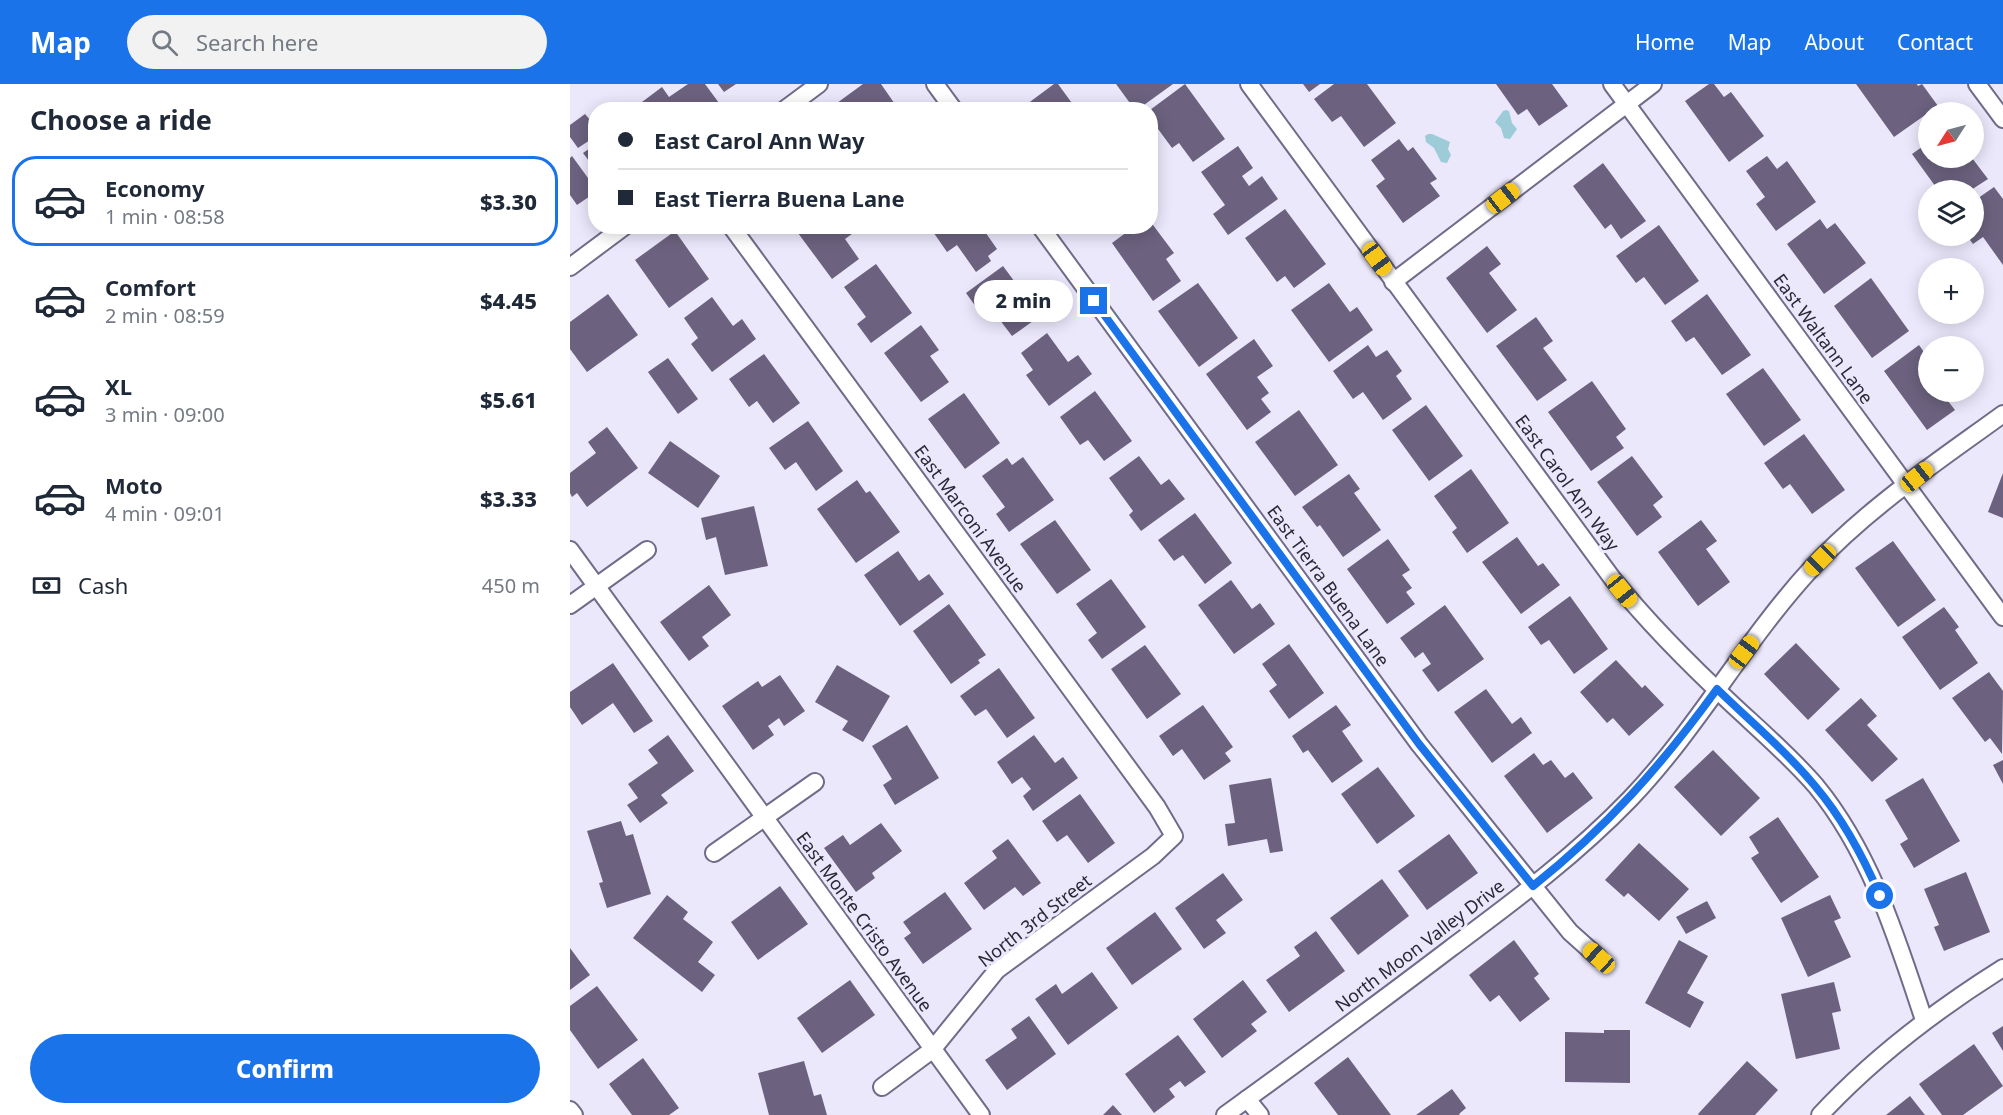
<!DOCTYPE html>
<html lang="en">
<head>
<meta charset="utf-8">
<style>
  :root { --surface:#fff; --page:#f2f2f3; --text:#1f2937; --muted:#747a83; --line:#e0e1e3; --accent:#1a73e8 }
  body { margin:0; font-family:"Noto Sans",sans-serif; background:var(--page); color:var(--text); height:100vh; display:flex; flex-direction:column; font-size:22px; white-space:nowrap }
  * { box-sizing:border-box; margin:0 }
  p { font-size:20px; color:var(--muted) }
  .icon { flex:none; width:33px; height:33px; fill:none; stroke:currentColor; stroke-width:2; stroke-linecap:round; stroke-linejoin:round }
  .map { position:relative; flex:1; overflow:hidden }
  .panel { display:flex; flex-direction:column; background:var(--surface); width:570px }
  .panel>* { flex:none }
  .top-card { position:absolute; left:18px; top:18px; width:570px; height:132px; border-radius:24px; box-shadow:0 3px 15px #0003; display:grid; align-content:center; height:132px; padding:0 30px; background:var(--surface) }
  .needle { width:39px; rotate:234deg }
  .controls { position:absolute; left:1348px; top:18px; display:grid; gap:12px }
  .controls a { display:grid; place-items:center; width:66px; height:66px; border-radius:50%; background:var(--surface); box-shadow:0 3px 15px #0003; font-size:30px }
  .end { position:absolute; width:27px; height:27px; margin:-14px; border:8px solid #1a73e8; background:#fff; box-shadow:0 0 0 3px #fff }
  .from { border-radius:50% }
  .bubble { position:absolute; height:42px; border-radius:21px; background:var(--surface); box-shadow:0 3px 15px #0003; font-size:20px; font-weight:800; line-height:42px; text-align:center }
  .car { position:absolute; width:18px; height:36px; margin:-18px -9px; border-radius:8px; box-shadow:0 0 4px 2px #0007; background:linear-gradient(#f5c518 24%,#345 0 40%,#f5c518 0 76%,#345 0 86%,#f5c518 0) }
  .top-card b { display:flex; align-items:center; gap:21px; height:57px; font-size:22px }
  .top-card b+b { border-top:2px solid var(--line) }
  .top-card i { width:15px; height:15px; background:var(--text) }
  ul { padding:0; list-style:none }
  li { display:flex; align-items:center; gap:18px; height:90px; margin:0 12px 9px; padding:0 18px; border:3px solid transparent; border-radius:24px }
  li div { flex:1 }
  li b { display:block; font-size:22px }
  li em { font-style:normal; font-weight:800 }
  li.on { border-color:var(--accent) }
  li>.icon { width:54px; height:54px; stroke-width:1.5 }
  h2 { padding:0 30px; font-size:27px; line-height:72px }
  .pay { display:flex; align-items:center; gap:15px; height:66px; padding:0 30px; font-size:22px }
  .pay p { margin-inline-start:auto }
  .button { display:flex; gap:12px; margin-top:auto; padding:12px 30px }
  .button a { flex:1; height:69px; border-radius:36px; background:var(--accent); color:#fff; font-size:24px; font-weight:800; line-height:69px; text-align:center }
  header { display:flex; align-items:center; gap:36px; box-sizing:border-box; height:84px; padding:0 30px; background:var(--accent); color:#fff }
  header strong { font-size:28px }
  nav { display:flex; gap:33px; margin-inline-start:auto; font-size:21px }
  .search { width:420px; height:54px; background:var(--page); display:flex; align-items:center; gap:15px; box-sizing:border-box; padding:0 21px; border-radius:33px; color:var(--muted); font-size:22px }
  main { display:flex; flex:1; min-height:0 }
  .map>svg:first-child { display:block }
  .water { fill:#9dccd8 }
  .building { fill:#6c627f }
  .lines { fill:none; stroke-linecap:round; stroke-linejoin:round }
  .street-casing { stroke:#716b89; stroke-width:20 }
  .street { stroke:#fff; stroke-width:16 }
  .route { stroke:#1a73e8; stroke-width:8 }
  .labels { text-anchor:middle; stroke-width:6; stroke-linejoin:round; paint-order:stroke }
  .street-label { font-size:18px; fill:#2b2835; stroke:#ebe8fc }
</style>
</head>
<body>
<header>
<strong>Map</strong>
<div class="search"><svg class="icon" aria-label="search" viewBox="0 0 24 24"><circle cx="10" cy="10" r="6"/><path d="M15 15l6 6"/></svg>Search here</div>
<nav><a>Home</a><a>Map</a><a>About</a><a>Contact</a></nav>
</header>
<main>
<section class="panel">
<h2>Choose a ride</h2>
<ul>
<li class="on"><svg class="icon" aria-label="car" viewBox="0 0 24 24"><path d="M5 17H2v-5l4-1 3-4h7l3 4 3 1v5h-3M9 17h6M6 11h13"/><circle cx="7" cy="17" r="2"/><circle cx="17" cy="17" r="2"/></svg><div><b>Economy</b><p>1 min · 08:58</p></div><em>$3.30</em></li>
<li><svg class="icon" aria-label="car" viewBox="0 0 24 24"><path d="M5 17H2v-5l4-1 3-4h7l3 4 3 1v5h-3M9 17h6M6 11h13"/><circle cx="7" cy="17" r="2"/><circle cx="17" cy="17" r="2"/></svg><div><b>Comfort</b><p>2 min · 08:59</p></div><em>$4.45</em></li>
<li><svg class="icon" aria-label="car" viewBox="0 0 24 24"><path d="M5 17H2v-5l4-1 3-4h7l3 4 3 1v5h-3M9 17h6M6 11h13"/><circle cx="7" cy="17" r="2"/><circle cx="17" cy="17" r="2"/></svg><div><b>XL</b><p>3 min · 09:00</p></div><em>$5.61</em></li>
<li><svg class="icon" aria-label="car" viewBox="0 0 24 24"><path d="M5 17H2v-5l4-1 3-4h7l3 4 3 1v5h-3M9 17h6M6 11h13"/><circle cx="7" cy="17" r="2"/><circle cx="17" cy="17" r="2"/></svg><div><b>Moto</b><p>4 min · 09:01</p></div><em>$3.33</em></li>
</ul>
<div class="pay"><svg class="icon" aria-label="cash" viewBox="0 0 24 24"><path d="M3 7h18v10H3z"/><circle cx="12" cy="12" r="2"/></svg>Cash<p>450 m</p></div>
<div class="button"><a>Confirm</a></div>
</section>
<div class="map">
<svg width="1433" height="1031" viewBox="0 0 1433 1031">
  <rect width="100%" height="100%" fill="#ebe8fc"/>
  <!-- water -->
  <g class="water">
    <path d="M936,26L939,27L942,39L947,45L940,55L934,54L931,44L925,38L933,27Z"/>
    <path d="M858,50H862L880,58L878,65L881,71L877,79L871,78L864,64L856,58L855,52Z"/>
  </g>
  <!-- building -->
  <g class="building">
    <path d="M118,0H135L149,19L140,26H78L72,18L92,3L99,13Z"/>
    <path d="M148,0H166L154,8Z"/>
    <path d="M293,0H311L329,26H272L267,19Z"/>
    <path d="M484,0H488L507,26H449Z"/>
    <path d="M546,0H603L567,26H565Z"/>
    <path d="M615,0L655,55L623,78L609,59L602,64L580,34V26Z"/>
    <path d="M733,0H750L739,8Z"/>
    <path d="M764,0H797L826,39L794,63L771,32L762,38L744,15Z"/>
    <path d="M926,0H982L998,22L969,42L957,25L948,31Z"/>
    <path d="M1139,0H1144L1154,13L1161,8L1194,52L1159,78L1115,17Z"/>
    <path d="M1286,0H1347L1348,2L1352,0L1368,22L1324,53Z"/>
    <path d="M15,30L26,43V52L8,64L0,53V41Z"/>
    <path d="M829,55L838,67L843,63L867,95L860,99L870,112L833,139L806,102L815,95L801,76Z"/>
    <path d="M1359,58V74H1402L1418,95L1401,106H1368L1342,70Z"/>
    <path d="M26,60V86L13,69Z"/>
    <path d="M668,62L683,84L672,92L679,102L692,92L708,115L658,151L643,130L655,121L631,88Z"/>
    <path d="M2,72L26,105V108L7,121L0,111V74Z"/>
    <path d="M1197,72L1207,85L1217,77L1246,118L1206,147L1186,120L1195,113L1176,87Z"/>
    <path d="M1033,79L1076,137L1051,155L1041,140L1035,145L1003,102Z"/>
    <path d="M1424,103L1433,115V181L1413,153L1403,160L1397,152H1404V117Z"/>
    <path d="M715,125L756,180L724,204L715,192L707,198L675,154Z"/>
    <path d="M1250,135L1257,145L1265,139L1296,179L1254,210L1217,160Z"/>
    <path d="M580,137L604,169L596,175L611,197L583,217L542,159L565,142H580Z"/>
    <path d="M1089,141L1129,197L1095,221L1074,193L1066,199L1046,172Z"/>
    <path d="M228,142H282L286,147L275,155L289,175L262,195L225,145Z"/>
    <path d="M359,142H411L427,165L418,172L421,177L406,188L387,161L377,168Z"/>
    <path d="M526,142H542L531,150Z"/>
    <path d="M105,147L139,195L99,224L65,176Z"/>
    <path d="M917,162L931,180L919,189L947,226L917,249L876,194Z"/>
    <path d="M306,180L342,229L301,259L287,240L296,233L274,203Z"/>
    <path d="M433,182L470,232L442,252L420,223L411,230L396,209Z"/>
    <path d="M1301,194L1339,247L1302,274L1264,222Z"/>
    <path d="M628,199L668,254L629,283L588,227Z"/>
    <path d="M759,199L780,228L787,223L803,246L759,278L721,226Z"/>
    <path d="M38,210L68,251L17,288L0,265V238Z"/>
    <path d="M1137,210L1181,271L1152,291L1124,253L1116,258L1101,237Z"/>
    <path d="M142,213L163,242L172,235L186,255L142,288L121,260L128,254L114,234Z"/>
    <path d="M966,233L983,257L973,264L997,296L967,317L926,262Z"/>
    <path d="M351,241L369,266L360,272L379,298L351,318L314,269Z"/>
    <path d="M477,249L498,278L508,271L522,290L479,322L456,291L463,286L451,269Z"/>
    <path d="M684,255L703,282L687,293L699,309L691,315L701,328L677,346L636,290Z"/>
    <path d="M798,261L806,273L817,266L832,287L826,292L842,315L813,336L793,308L783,315L763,287Z"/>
    <path d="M1349,261L1359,275V285L1356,287L1359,291V308H1371L1385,326L1357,346L1314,287Z"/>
    <path d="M194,270L230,319L203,339L187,317L179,323L159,295Z"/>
    <path d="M98,274L128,315L108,330L78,288Z"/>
    <path d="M1193,284L1231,336L1194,362L1156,310Z"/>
    <path d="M1022,297L1056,345L1046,353L1054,364L1021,387L978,328Z"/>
    <path d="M525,307L562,357L534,377L518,356L510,361L490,333Z"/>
    <path d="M394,309L430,359L395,385L358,335Z"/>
    <path d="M856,321L893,372L859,397L822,346Z"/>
    <path d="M729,326L768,381L725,412L685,358Z"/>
    <path d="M238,337L273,387L246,407L226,378L215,386L199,364Z"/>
    <path d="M37,343L68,384L17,423L7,409L2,413L0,409V389L26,369L18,358Z"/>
    <path d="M1234,350L1275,406L1242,430L1220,400L1213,405L1194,379Z"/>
    <path d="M100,357L150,392L128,424L78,389Z"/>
    <path d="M569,372L591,401L599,395L615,415L571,447L559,431L563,427L539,394Z"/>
    <path d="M1062,372L1093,413L1083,421L1092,433L1067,452L1027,398Z"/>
    <path d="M453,373L484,416L439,448L426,430L435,423L412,392L437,374L442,381Z"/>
    <path d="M901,385L939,439L897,469L882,448L887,444L864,412Z"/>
    <path d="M1433,389V434L1418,428Z"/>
    <path d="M779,390L790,405L784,409L811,446L773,473L750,441L747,443L732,423Z"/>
    <path d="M287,396L296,409L300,407L330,448L286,479L247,425Z"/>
    <path d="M184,422L198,482L155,491L146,453L136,456L131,434Z"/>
    <path d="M625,429L662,479L635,500L613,471L604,477L588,456Z"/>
    <path d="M485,436L521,486L487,510L450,460Z"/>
    <path d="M1131,436L1147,457L1136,465L1160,498L1128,522L1088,468Z"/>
    <path d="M947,453L968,482L973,479L990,501L951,530L912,478Z"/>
    <path d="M818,455L840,486L832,491L842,504L836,508L845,520L817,540L777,485Z"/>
    <path d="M1323,457L1366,516L1328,543L1285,484Z"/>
    <path d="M328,467L349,497L359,490L374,510L330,542L294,491Z"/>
    <path d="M541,495L576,543L532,575L518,556L527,549L506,520Z"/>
    <path d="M661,496L682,525L690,519L705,540L664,570L628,521Z"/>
    <path d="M139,501L161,531L132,553L139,562L119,577L90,538Z"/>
    <path d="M1000,512L1038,565L1004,590L979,556L971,561L958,543Z"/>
    <path d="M379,520L416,571L408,576L410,579L381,600L343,547Z"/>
    <path d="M875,521L914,575L868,608L852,586L861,580L853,568L845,574L830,554Z"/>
    <path d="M1374,523L1389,543L1385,546L1408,579L1370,606L1332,553Z"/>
    <path d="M1226,559L1270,605L1238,636L1194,590Z"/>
    <path d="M719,560L754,609L719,635L699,607L707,601L692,580Z"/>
    <path d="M575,561L611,610L577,635L541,585Z"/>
    <path d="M1046,576L1072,604L1075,601L1094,621L1059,652L1043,634L1037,639L1010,608Z"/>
    <path d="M43,579L83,637L64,649L43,619L12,641L0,623V608Z"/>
    <path d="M267,581L320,612L293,658L272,646L278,637L245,618Z"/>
    <path d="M429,584L465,634L437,654L416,625L405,632L390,612Z"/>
    <path d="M1419,588L1433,607L1432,670L1420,654L1415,658L1382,614Z"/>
    <path d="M210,591L235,627L214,642L209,634L198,642L204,651L183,666L152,622L188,597L192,603Z"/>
    <path d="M916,605L942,640L951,633L962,649L922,679L884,628Z"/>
    <path d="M1291,614L1307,632L1297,641L1328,675L1302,698L1255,646Z"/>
    <path d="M633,621L663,663L655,669L661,677L634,696L612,665L603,672L589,652Z"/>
    <path d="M766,621L781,641L772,647L793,677L762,699L738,666L733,669L722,652Z"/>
    <path d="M337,641L369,694L325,721L313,701L322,695L302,662Z"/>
    <path d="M98,651L124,687L91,711L98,719L70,739L57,721L68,714L58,700L88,679L78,666Z"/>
    <path d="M464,651L485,679L493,673L508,694L463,727L453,712L461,705L452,693L442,700L427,678Z"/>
    <path d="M1143,666L1190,714L1151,752L1104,703Z"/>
    <path d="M964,669L973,681L981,676L995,694L1003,688L1023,714L977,749L934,692Z"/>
    <path d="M1433,676V700L1423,681Z"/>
    <path d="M808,683L845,732L807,760L771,710Z"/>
    <path d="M701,694L713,767L700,769L697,755L658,762L655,740L665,739L659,701Z"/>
    <path d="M1353,694L1390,757L1344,784L1330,760L1338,755L1315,716Z"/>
    <path d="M510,710L545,759L518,779L497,751L487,758L472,737Z"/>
    <path d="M1208,733L1249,793L1211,819L1181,774L1189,769L1179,753Z"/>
    <path d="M51,737L56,752L63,750L81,810L37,824L29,799L33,798L17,747Z"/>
    <path d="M311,739L332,767L302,789L305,794L286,808L254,764L273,751L280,761Z"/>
    <path d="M879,750L908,789L857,826L828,787Z"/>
    <path d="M438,755L471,799L453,812L445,803L414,826L394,799L427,774L422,767Z"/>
    <path d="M1069,759L1119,805L1089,837L1058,809L1054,813L1035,796Z"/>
    <path d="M1396,788L1420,848L1374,867L1364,843L1369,841L1354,805Z"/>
    <path d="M653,789L673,816L646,836L656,849L634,865L605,824Z"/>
    <path d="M812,795L839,832L788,871L760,834Z"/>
    <path d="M210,802L238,840L188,876L161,838Z"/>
    <path d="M375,808L402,845L353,880L334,854L341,849L333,838Z"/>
    <path d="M97,811L118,828L113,835L143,858L128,878L145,891L132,908L63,854Z"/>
    <path d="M1260,811L1271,834L1264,837L1281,873L1238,893L1211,834Z"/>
    <path d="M1137,817L1146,834L1116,850L1106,833Z"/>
    <path d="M585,828L612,865L562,901L536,864Z"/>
    <path d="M746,847L775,887L719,928L696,896L730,872L724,863Z"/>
    <path d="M944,856L969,890L964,894L980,915L950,938L929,911L920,918L899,891Z"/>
    <path d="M1109,856L1138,872L1117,909L1134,918L1120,944L1075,919Z"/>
    <path d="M0,864L20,891L0,906Z"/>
    <path d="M522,888L548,924L498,961L465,915L486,900L492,910Z"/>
    <path d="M280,896L305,931L252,969L227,934Z"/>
    <path d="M673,896L697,928L681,940L687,947L652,974L623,935Z"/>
    <path d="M1264,898L1271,927L1262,929L1270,965L1226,975L1211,910Z"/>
    <path d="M27,902L68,956L28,985L0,946V922Z"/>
    <path d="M459,932L486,970L437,1006L415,976L447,954L441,945Z"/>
    <path d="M1433,942V967L1422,949Z"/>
    <path d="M1034,946H1060V999L995,998V948L1034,949Z"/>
    <path d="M608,951L636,988L615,1003L610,997L599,1005L605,1013L584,1029L555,990Z"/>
    <path d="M1404,960L1433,1002L1393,1031H1372L1349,1000Z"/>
    <path d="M778,973L821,1031H768L744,999Z"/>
    <path d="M73,974L109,1024L99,1031H62L39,1000Z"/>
    <path d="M234,977L244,1012L251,1010L257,1031H199L188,989Z"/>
    <path d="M1177,977L1208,1006L1185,1031H1129L1128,1030Z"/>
    <path d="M882,1005L896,1024L889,1030L890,1031H846Z"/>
    <path d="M1340,1012L1355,1031H1316Z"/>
    <path d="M543,1021L552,1031H533Z"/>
  </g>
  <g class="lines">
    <defs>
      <g id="street">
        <path d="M365,0L384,26"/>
        <path d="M679,0L1042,494C1079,540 1121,582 1164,622C1192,648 1221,673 1246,702C1301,769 1327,855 1354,936"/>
        <path d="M1042,0L1433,533"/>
        <path d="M1407,0L1433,35"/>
        <path d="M214,26L249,0"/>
        <path d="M161,142L587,723L604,752L583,772L427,886L362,966L312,1003"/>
        <path d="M470,142L849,660L1000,848L1029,874"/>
        <path d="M0,183L55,142"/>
        <path d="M823,198L1083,0"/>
        <path d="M0,466L411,1031"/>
        <path d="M0,521L77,466"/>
        <path d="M144,769L245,698"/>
        <path d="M677,1015L690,1031"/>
        <path d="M0,1026L4,1031"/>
        <path d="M655,1031C731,976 806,921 881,864C944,817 1005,772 1060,715C1127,645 1174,558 1240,486C1296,425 1367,378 1433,330"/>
        <path d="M1250,1031C1304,973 1366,926 1433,884"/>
      </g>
    </defs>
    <!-- street casing -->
    <use href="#street" class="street-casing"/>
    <!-- street -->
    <use href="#street" class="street"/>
  </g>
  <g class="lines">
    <!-- route -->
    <path class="route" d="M524,217L849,660L963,802C1036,744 1092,681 1147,605C1180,637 1216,667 1245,702C1273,735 1293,772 1310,812"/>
  </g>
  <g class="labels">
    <!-- street labels -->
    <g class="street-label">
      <text transform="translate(1253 255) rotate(54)" y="6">East Waltann Lane</text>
      <text transform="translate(997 399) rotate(54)" y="6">East Carol Ann Way</text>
      <text transform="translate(400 435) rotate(54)" y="6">East Marconi Avenue</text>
      <text transform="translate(758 502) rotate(54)" y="6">East Tierra Buena Lane</text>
      <text transform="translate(465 837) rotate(-38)" y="6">North 3rd Street</text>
      <text transform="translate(294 838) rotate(54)" y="6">East Monte Cristo Avenue</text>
      <text transform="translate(850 862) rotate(-37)" y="6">North Moon Valley Drive</text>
    </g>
  </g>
</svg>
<div class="controls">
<a><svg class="needle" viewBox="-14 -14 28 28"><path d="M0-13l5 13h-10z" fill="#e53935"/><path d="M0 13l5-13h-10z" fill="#747a83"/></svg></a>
<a><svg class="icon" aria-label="layers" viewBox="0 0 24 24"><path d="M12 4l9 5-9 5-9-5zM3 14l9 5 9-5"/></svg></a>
<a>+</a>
<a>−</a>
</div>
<i class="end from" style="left:1310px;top:812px"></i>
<i class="end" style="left:524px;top:217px"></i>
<div class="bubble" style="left:404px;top:196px;width:99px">2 min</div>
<i class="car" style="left:933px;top:114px;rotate:52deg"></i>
<i class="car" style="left:807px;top:175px;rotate:144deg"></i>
<i class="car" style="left:1347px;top:393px;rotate:51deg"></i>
<i class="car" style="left:1250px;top:476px;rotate:225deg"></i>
<i class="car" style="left:1052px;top:507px;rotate:141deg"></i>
<i class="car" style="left:1174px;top:568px;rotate:37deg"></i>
<i class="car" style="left:1029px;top:874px;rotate:312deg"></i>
<div class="top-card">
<b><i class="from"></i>East Carol Ann Way</b>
<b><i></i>East Tierra Buena Lane</b>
</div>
</div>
</main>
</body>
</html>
